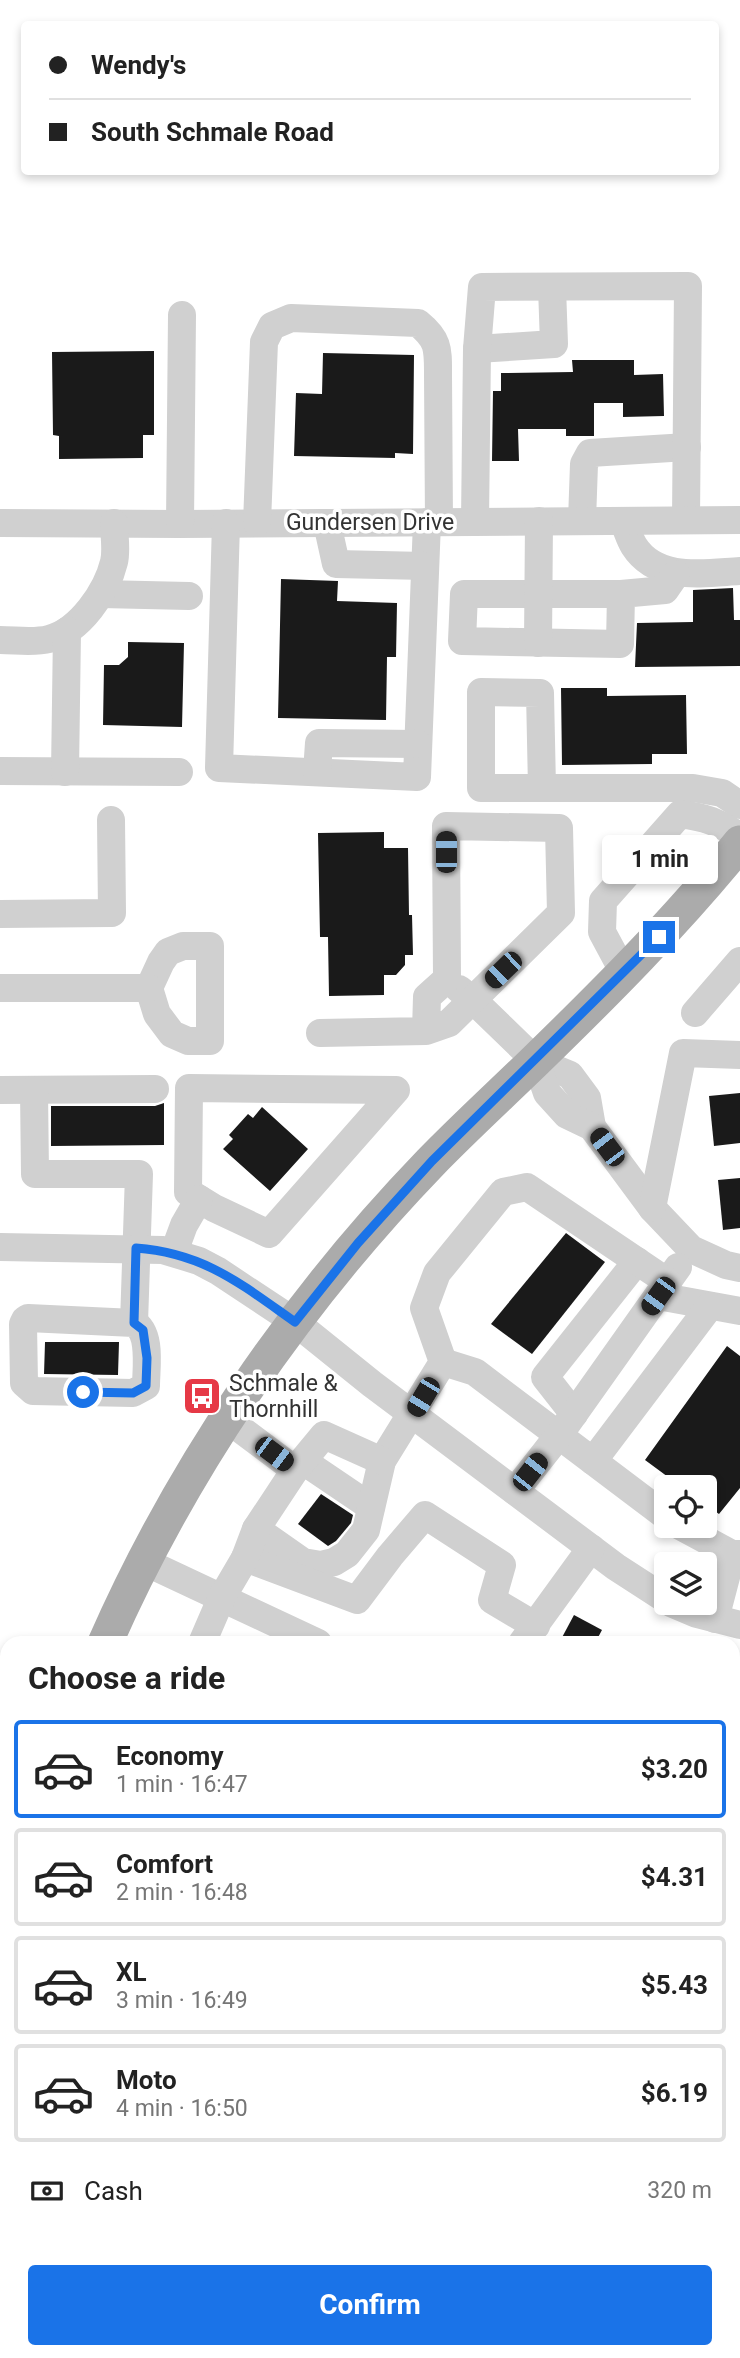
<!DOCTYPE html>
<html lang="en">
<head>
<meta charset="utf-8">
<style>
  :root { --surface:#fff; --page:#f2f2f2; --text:#222; --muted:#767676; --line:#e0e0e0; --accent:#1a73e8 }
  body { margin:0; font-family:Roboto,sans-serif; background:var(--page); color:var(--text); height:100vh; display:flex; flex-direction:column; font-size:26px; white-space:nowrap }
  * { box-sizing:border-box; margin:0 }
  p { font-size:23px; color:var(--muted) }
  .icon { flex:none; width:38px; height:38px; fill:none; stroke:currentColor; stroke-width:2; stroke-linecap:round; stroke-linejoin:round }
  .map { position:relative; flex:1; overflow:hidden }
  .panel { position:absolute; left:0px; top:1636px; width:740px; height:723px; display:flex; flex-direction:column; background:var(--surface); border-radius:21px 21px 0 0; box-shadow:0 4px 10px #0003 }
  .panel>* { flex:none }
  .hud { position:absolute; left:21px; top:21px; width:698px; height:154px; border-radius:7px; box-shadow:0 4px 10px #0003; display:grid; align-content:center; height:154px; padding:0 28px; background:var(--surface) }
  .buttons { position:absolute; left:654px; top:1475px; display:grid; gap:14px }
  .buttons a { display:grid; place-items:center; width:63px; height:63px; border-radius:7px; background:var(--surface); box-shadow:0 4px 10px #0003; font-size:35px }
  .end { position:absolute; width:32px; height:32px; margin:-16px; border:9px solid #1a73e8; background:#fff; box-shadow:0 0 0 4px #fff }
  .from { border-radius:50% }
  .bubble { position:absolute; height:49px; border-radius:7px; background:var(--surface); box-shadow:0 4px 10px #0003; font-size:23px; font-weight:700; line-height:49px; text-align:center }
  .car { position:absolute; width:21px; height:42px; margin:-21px -10px; border-radius:9px; box-shadow:0 0 5px 2px #0007; background:linear-gradient(#222 24%,#8ab4d8 0 40%,#222 0 76%,#8ab4d8 0 86%,#222 0) }
  .hud b { display:flex; align-items:center; gap:24px; height:66px; font-size:26px }
  .hud b+b { border-top:2px solid var(--line) }
  .hud i { width:18px; height:18px; background:var(--text) }
  ul { padding:0; list-style:none }
  li { display:flex; align-items:center; gap:21px; height:98px; margin:0 14px 10px; padding:0 14px; border:4px solid var(--line); border-radius:7px }
  li div { flex:1 }
  li b { display:block; font-size:26px }
  li em { font-style:normal; font-weight:700 }
  li.current { border-color:var(--accent) }
  li>.icon { width:63px; height:63px; stroke-width:1.5 }
  h2 { padding:0 28px; font-size:32px; line-height:84px }
  .pay { display:flex; align-items:center; gap:18px; height:77px; padding:0 28px; font-size:26px }
  .pay p { margin-inline-start:auto }
  .action { display:flex; gap:14px; margin-top:auto; padding:14px 28px }
  .action a { flex:1; height:80px; border-radius:7px; background:var(--accent); color:#fff; font-size:28px; font-weight:700; line-height:80px; text-align:center }
  .map>svg:first-child { display:block }
  .building { fill:#1a1a1a }
  .lines { fill:none; stroke-linecap:round; stroke-linejoin:round }
  .minor { stroke:#d0d0d0; stroke-width:28 }
  .major { stroke:#ababab; stroke-width:35 }
  .route { stroke:#1a73e8; stroke-width:9 }
  .labels { text-anchor:middle; stroke-width:7; stroke-linejoin:round; paint-order:stroke }
  .street-label { font-size:23px; fill:#333; stroke:#fff }
  .poi-label { font-size:23px; fill:#333; stroke:#fff; text-anchor:start }
</style>
</head>
<body>
<div class="map">
<svg width="740" height="2358" viewBox="0 0 740 2358">
  <rect width="100%" height="100%" fill="#fff"/>
  <!-- building -->
  <g class="building">
    <path d="M154,351V435H143V458L59,459V436L53,435L52,352Z"/>
    <path d="M323,353L414,355L413,454L395,453V458L294,456L296,393L322,394Z"/>
    <path d="M572,360H634V375L663,374L664,416L623,417V403H594V436H566V429H518L519,461H492L493,391H501V373L573,372Z"/>
    <path d="M281,579L338,581L337,601L397,603L396,657H387L386,720L278,718Z"/>
    <path d="M733,588L734,620H740V666L635,667L637,623L693,622V590Z"/>
    <path d="M128,642L184,643L182,727L103,725L104,665H119L128,657Z"/>
    <path d="M561,688H607V696L686,695L687,754H652V764L562,765Z"/>
    <path d="M384,832V848H408L409,915H412L413,955H405V965L396,975H384V995L329,996L328,937H320L318,833Z"/>
    <path d="M740,1093V1143L714,1146L709,1096Z"/>
    <path d="M164,1103V1145L51,1146V1106H155Z"/>
    <path d="M262,1107L308,1149L270,1191L223,1149L233,1139L229,1135L248,1114L253,1118Z"/>
    <path d="M740,1178V1228L723,1230L718,1180Z"/>
    <path d="M566,1233L605,1262L532,1354L491,1324Z"/>
    <path d="M45,1342H119L118,1375L44,1374Z"/>
    <path d="M727,1346L740,1356V1488L719,1514L705,1504V1488H683L645,1460Z"/>
    <path d="M321,1494L353,1515L351,1523L336,1541L328,1546L298,1524Z"/>
    <path d="M574,1615L602,1630L595,1643H559Z"/>
  </g>
  <g class="lines">
    <!-- minor -->
    <g class="minor">
      <path d="M477,349L554,344L552,287"/>
      <path d="M582,521L584,464L590,453L687,447"/>
      <path d="M623,521C627,529 629,538 634,546C657,582 704,573 740,571"/>
      <path d="M475,522L477,349L482,287L688,286L686,520"/>
      <path d="M0,523L180,524L740,520"/>
      <path d="M226,523L219,768L417,777L427,522"/>
      <path d="M257,523L264,342L272,326L291,318L418,323C439,340 438,349 438,375L439,522"/>
      <path d="M327,523L336,564L425,566"/>
      <path d="M180,524L182,315"/>
      <path d="M101,594L189,596"/>
      <path d="M621,594L620,644L462,641L464,594H621L665,590L676,574"/>
      <path d="M0,640C16,640 34,643 49,639C80,631 107,591 114,562C117,550 114,535 114,523"/>
      <path d="M538,643L539,521"/>
      <path d="M0,771L179,772"/>
      <path d="M65,772L67,631"/>
      <path d="M317,772L319,743L418,744"/>
      <path d="M542,788L540,693L481,692V788H693L722,793L740,805"/>
      <path d="M0,914L112,913L111,820"/>
      <path d="M183,946H210V1041H188L172,1034L157,1014L149,988L161,962L168,952Z"/>
      <path d="M624,973L602,932L603,901L680,814C704,817 720,822 740,837"/>
      <path d="M0,988H149"/>
      <path d="M459,989L473,1000L536,1061L570,1075L587,1098L592,1127"/>
      <path d="M695,1013L740,961"/>
      <path d="M320,1033L426,1031L449,1023L561,913L559,828L446,826L447,979L427,997L426,1031"/>
      <path d="M536,1061L547,1093L567,1115L592,1127L652,1208L691,1249L726,1265L740,1268"/>
      <path d="M189,1088L396,1090L269,1234L214,1208L188,1192Z"/>
      <path d="M0,1090L155,1089"/>
      <path d="M34,1090L35,1174H139L134,1323"/>
      <path d="M652,1208L683,1053L740,1055"/>
      <path d="M0,1247L163,1250L199,1261L218,1271L295,1322L372,1384L616,1567L667,1600"/>
      <path d="M174,1252L184,1225L199,1199"/>
      <path d="M658,1296L740,1311"/>
      <path d="M28,1318L134,1323C152,1333 146,1368 146,1386L133,1393L33,1391L24,1383L23,1324L25,1320Z"/>
      <path d="M443,1362L475,1372L667,1517"/>
      <path d="M574,1414L545,1377L637,1261"/>
      <path d="M227,1419L295,1470"/>
      <path d="M303,1461L371,1507"/>
      <path d="M593,1461L710,1306"/>
      <path d="M515,1491L559,1435L678,1267"/>
      <path d="M680,1526L732,1554H740"/>
      <path d="M256,1529L303,1562L321,1565L334,1562L347,1554L366,1530L382,1461L443,1362L424,1308L437,1273L503,1192L527,1187L668,1282"/>
      <path d="M245,1558L357,1600L390,1556L425,1515L502,1565L492,1600L536,1626"/>
      <path d="M143,1561L318,1643"/>
      <path d="M671,1603L697,1614L740,1625"/>
      <path d="M715,1619L732,1554"/>
      <path d="M202,1643L221,1599L245,1558L256,1529L295,1470L324,1435L382,1461"/>
      <path d="M522,1643L591,1548"/>
      <path d="M733,1807L740,1794"/>
      <path d="M0,1878H7"/>
      <path d="M733,1933L740,1931"/>
      <path d="M0,2160L7,2161"/>
      <path d="M0,2325H7"/>
      <path d="M235,2352V2358"/>
      <path d="M299,2352V2358"/>
      <path d="M27,2358V2352"/>
      <path d="M164,2358L165,2352"/>
      <path d="M188,2358V2352"/>
      <path d="M399,2358V2352"/>
      <path d="M598,2358V2352"/>
    </g>
    <!-- major -->
    <g class="major">
      <path d="M105,1643C183,1466 296,1302 430,1163C463,1129 499,1096 533,1063C605,993 676,922 740,843"/>
      <path d="M0,1939L7,1910"/>
    </g>
  </g>
  <g class="lines">
    <!-- route -->
    <path class="route" d="M83,1392L133,1393L146,1386L147,1358L143,1330L134,1323L136,1248C204,1253 241,1284 295,1322L358,1243L432,1161L659,937"/>
  </g>
  <!-- icons -->
  <defs>
    <symbol id="bus-square" viewBox="-11 -11 22 22"><rect x="-9" y="-9" width="18" height="18" rx="4" fill="#e63946" stroke="#fff"/><path d="M-5-6H5V4H4V6H2V4H-2V6H-4V4H-5ZM-3.5-4V0h7V-4ZM-3.5 1.2v1.5H-2V1.2ZM2 1.2v1.5H3.5V1.2Z" fill="#fff"/></symbol>
  </defs>
  <g fill-rule="evenodd">
    <use href="#bus-square" x="180" y="1374" width="44" height="44"/>
  </g>
  <g class="labels">
    <!-- street labels -->
    <g class="street-label">
      <text x="370" y="530">Gundersen Drive</text>
    </g>
    <!-- poi labels -->
    <g class="poi-label">
      <text x="229" y="1391">Schmale &amp;<tspan x="229" dy="26">Thornhill</tspan></text>
    </g>
  </g>
</svg>
<div class="buttons">
<a><svg class="icon" aria-label="locate" viewBox="0 0 24 24"><circle cx="12" cy="12" r="6"/><path d="M12 2v4M12 18v4M2 12h4M18 12h4"/></svg></a>
<a><svg class="icon" aria-label="layers" viewBox="0 0 24 24"><path d="M12 4l9 5-9 5-9-5zM3 14l9 5 9-5"/></svg></a>
</div>
<i class="end from" style="left:83px;top:1392px"></i>
<i class="end" style="left:659px;top:937px"></i>
<div class="bubble" style="left:602px;top:835px;width:116px">1 min</div>
<i class="car" style="left:446px;top:852px;rotate:0deg"></i>
<i class="car" style="left:503px;top:970px;rotate:226deg"></i>
<i class="car" style="left:607px;top:1147px;rotate:323deg"></i>
<i class="car" style="left:658px;top:1296px;rotate:216deg"></i>
<i class="car" style="left:423px;top:1397px;rotate:211deg"></i>
<i class="car" style="left:274px;top:1454px;rotate:127deg"></i>
<i class="car" style="left:530px;top:1472px;rotate:38deg"></i>
<div class="hud">
<b><i class="from"></i>Wendy's</b>
<b><i></i>South Schmale Road</b>
</div>
<section class="panel">
<h2>Choose a ride</h2>
<ul>
<li class="current"><svg class="icon" aria-label="car" viewBox="0 0 24 24"><path d="M5 17H2v-5l4-1 3-4h7l3 4 3 1v5h-3M9 17h6M6 11h13"/><circle cx="7" cy="17" r="2"/><circle cx="17" cy="17" r="2"/></svg><div><b>Economy</b><p>1 min · 16:47</p></div><em>$3.20</em></li>
<li><svg class="icon" aria-label="car" viewBox="0 0 24 24"><path d="M5 17H2v-5l4-1 3-4h7l3 4 3 1v5h-3M9 17h6M6 11h13"/><circle cx="7" cy="17" r="2"/><circle cx="17" cy="17" r="2"/></svg><div><b>Comfort</b><p>2 min · 16:48</p></div><em>$4.31</em></li>
<li><svg class="icon" aria-label="car" viewBox="0 0 24 24"><path d="M5 17H2v-5l4-1 3-4h7l3 4 3 1v5h-3M9 17h6M6 11h13"/><circle cx="7" cy="17" r="2"/><circle cx="17" cy="17" r="2"/></svg><div><b>XL</b><p>3 min · 16:49</p></div><em>$5.43</em></li>
<li><svg class="icon" aria-label="car" viewBox="0 0 24 24"><path d="M5 17H2v-5l4-1 3-4h7l3 4 3 1v5h-3M9 17h6M6 11h13"/><circle cx="7" cy="17" r="2"/><circle cx="17" cy="17" r="2"/></svg><div><b>Moto</b><p>4 min · 16:50</p></div><em>$6.19</em></li>
</ul>
<div class="pay"><svg class="icon" aria-label="cash" viewBox="0 0 24 24"><path d="M3 7h18v10H3z"/><circle cx="12" cy="12" r="2"/></svg>Cash<p>320 m</p></div>
<div class="action"><a>Confirm</a></div>
</section>
</div>
</body>
</html>
